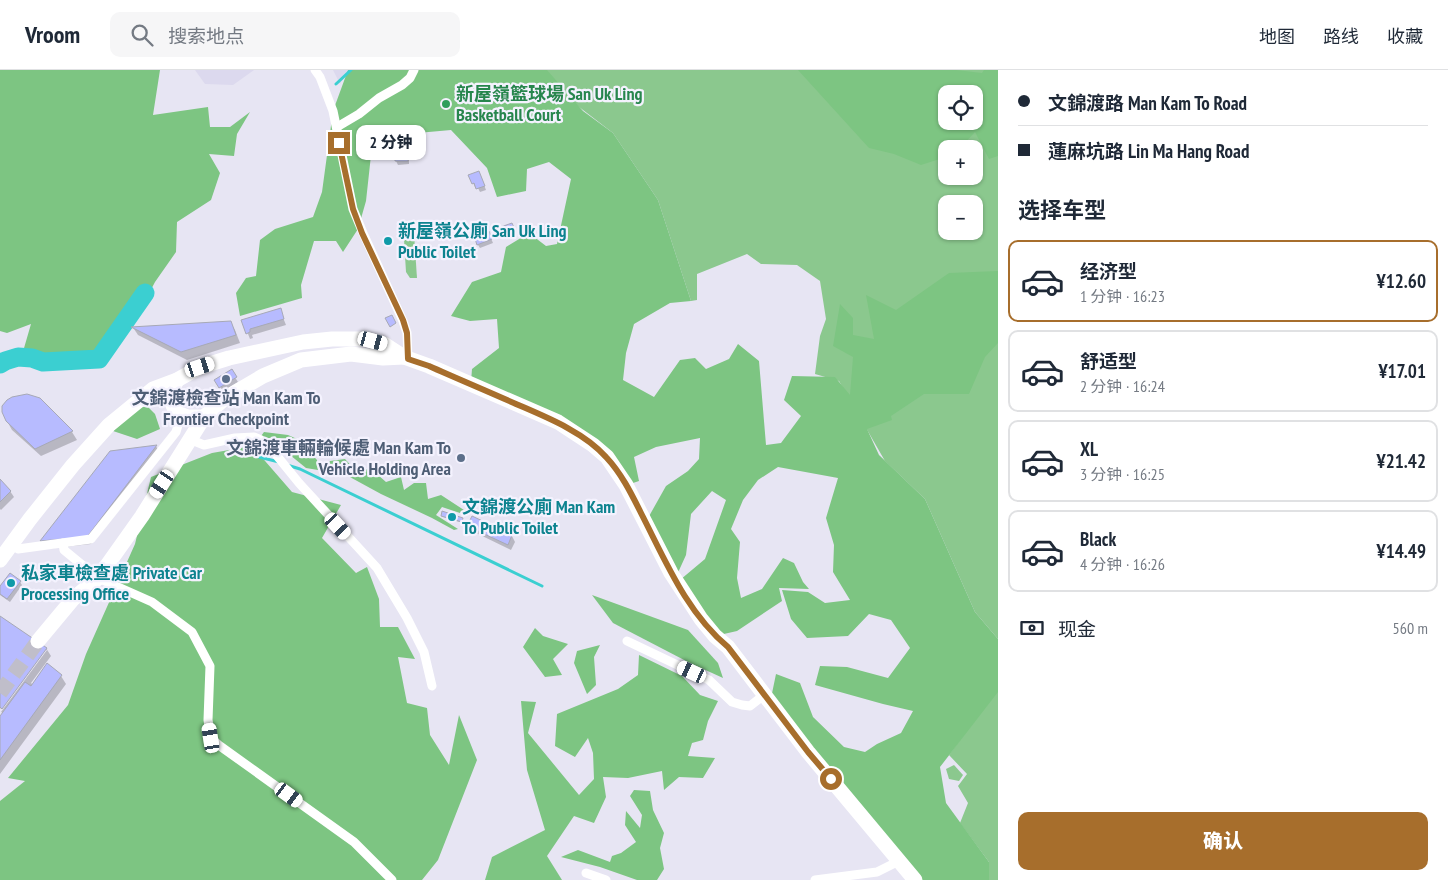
<!DOCTYPE html>
<html lang="zh">
<head>
<meta charset="utf-8">
<style>
  :root { --surface:#fff; --page:#f6f6f7; --text:#1f2937; --muted:#747a83; --line:#e0e1e3; --accent:#a76e2c }
  body { margin:0; font-family:"PT Sans Narrow","Noto Sans SC",sans-serif; background:var(--page); color:var(--text); height:100vh; display:flex; flex-direction:column; font-size:19px; white-space:nowrap }
  * { box-sizing:border-box; margin:0 }
  p { font-size:16px; color:var(--muted) }
  .icon { flex:none; width:28px; height:28px; fill:none; stroke:currentColor; stroke-width:2; stroke-linecap:round; stroke-linejoin:round }
  .map { position:relative; flex:1; overflow:hidden }
  .sheet { display:flex; flex-direction:column; background:var(--surface); width:450px }
  .sheet>* { flex:none }
  .guide { display:grid; align-content:center; height:110px; padding:0 20px; background:var(--surface) }
  .buttons { position:absolute; left:938px; top:15px; display:grid; gap:10px }
  .buttons a { display:grid; place-items:center; width:45px; height:45px; border-radius:10px; background:var(--surface); box-shadow:0 1px 4px #0004; font-size:25px }
  .end { position:absolute; width:22px; height:22px; margin:-11px; border:6px solid #a76e2c; background:#fff; box-shadow:0 0 0 2px #fff }
  .from { border-radius:50% }
  .bubble { position:absolute; height:35px; border-radius:10px; background:var(--surface); box-shadow:0 1px 4px #0004; font-size:16px; font-weight:800; line-height:35px; text-align:center }
  .car { position:absolute; width:15px; height:30px; margin:-15px -8px; border-radius:6px; box-shadow:0 0 4px 1px #0007; background:linear-gradient(#fff 24%,#345 0 40%,#fff 0 76%,#345 0 86%,#fff 0) }
  .guide b { display:flex; align-items:center; gap:18px; height:48px; font-size:19px }
  .guide b+b { border-top:1px solid var(--line) }
  .guide i { width:12px; height:12px; background:var(--text) }
  ul { padding:0; list-style:none }
  li { display:flex; align-items:center; gap:15px; height:82px; margin:0 10px 8px; padding:0 10px; border:2px solid var(--line); border-radius:10px }
  li div { flex:1 }
  li b { display:block; font-size:19px }
  li em { font-style:normal; font-weight:800 }
  li.active { border-color:var(--accent) }
  li>.icon { width:45px; height:45px; stroke-width:1.5 }
  h2 { padding:0 20px; font-size:22px; line-height:60px }
  .pay { display:flex; align-items:center; gap:12px; height:55px; padding:0 20px; font-size:19px }
  .pay p { margin-inline-start:auto }
  .primary-button { display:flex; gap:10px; margin-top:auto; padding:10px 20px }
  .primary-button a { flex:1; height:58px; border-radius:10px; background:var(--accent); color:#fff; font-size:20px; font-weight:800; line-height:58px; text-align:center }
  header { display:flex; align-items:center; gap:30px; box-sizing:border-box; height:70px; padding:0 25px; background:var(--surface); border-bottom:1px solid var(--line) }
  header strong { font-size:24px }
  nav { display:flex; gap:28px; margin-inline-start:auto; font-size:18px }
  .search { width:350px; height:45px; background:var(--page); display:flex; align-items:center; gap:12px; box-sizing:border-box; padding:0 18px; border-radius:10px; color:var(--muted); font-size:19px }
  main { display:flex; flex:1; min-height:0 }
  .map>svg:first-child { display:block }
  .built { fill:#dcd9ee }
  .green { fill:#8bc88e; fill-rule:evenodd }
  .forest { fill:#7dc582; fill-rule:evenodd }
  .shadow { fill:#0003 }
  .lines { fill:none; stroke-linecap:round; stroke-linejoin:round }
  .stream { stroke:#3bcfd1; stroke-width:3 }
  .river { stroke:#3bcfd1; stroke-width:19 }
  .building { fill:#b7bbff; stroke:#a7a9b6 }
  .primary-tunnel { stroke:#c0beca; stroke-width:15; stroke-dasharray:15 8; stroke-linecap:butt }
  .minor { stroke:#fff; stroke-width:9 }
  .primary { stroke:#fff; stroke-width:15 }
  .route { stroke:#a76e2c; stroke-width:6 }
  .leisure-dot { fill:#2e9e5b; stroke:#f4f2fe; stroke-width:2 }
  .culture-dot { fill:#0f9aa8; stroke:#f4f2fe; stroke-width:2 }
  .service-dot { fill:#5c6f8a; stroke:#f4f2fe; stroke-width:2 }
  .labels { text-anchor:middle; stroke-width:4.5; stroke-linejoin:round; paint-order:stroke }
  .leisure-label { font-size:18px; font-weight:bold; fill:#27864d; stroke:#f4f2fe; text-anchor:start }
  .culture-label { font-size:18px; font-weight:bold; fill:#0d838f; stroke:#f4f2fe; text-anchor:start }
  .service-label { font-size:18px; font-weight:bold; fill:#4e5e75; stroke:#f4f2fe }
</style>
</head>
<body>
<header>
<strong>Vroom</strong>
<div class="search"><svg class="icon" aria-label="search" viewBox="0 0 24 24"><circle cx="10" cy="10" r="6"/><path d="M15 15l6 6"/></svg>搜索地点</div>
<nav><a>地图</a><a>路线</a><a>收藏</a></nav>
</header>
<main>
<div class="map">
<svg width="998" height="810" viewBox="0 0 998 810">
  <rect width="100%" height="100%" fill="#e7e5f3"/>
  <!-- built -->
  <g class="built">
    <path d="M195,0H254L233,15L205,14Z"/>
    <path d="M333,0H348L340,14Z"/>
  </g>
  <!-- green -->
  <g class="green">
    <path d="M546,0H998V569L975,542L925,429L885,391L839,311L815,304L820,266L826,249L820,211L797,195L761,194L747,184L697,204V230L691,231L658,130L613,63L570,30ZM946,24H974V51H946ZM946,79H974V106H946ZM946,134H974V161H946Z"/>
    <path d="M406,163L414,164L417,208H410L406,202L404,169Z"/>
    <path d="M998,618V810H989V792L960,753L968,733L958,716L967,704L949,685Z"/>
    <path d="M954,695L963,705L959,711L949,709L946,699Z"/>
  </g>
  <!-- forest -->
  <g class="forest">
    <path d="M0,0H160L153,45L208,37L210,57H230L250,42L237,64L234,86L209,84L220,103L211,130L177,152L176,182L155,212L133,254L117,267L113,282L104,292L49,294L22,285L31,254L7,263L0,261Z"/>
    <path d="M348,0H547L583,41L613,63L658,130L691,231L670,233L634,254L626,283L623,310L654,327L680,290L695,288L706,299L729,289L738,274L759,291L766,375L781,373L801,346L784,330L792,306L835,307L850,325L853,287L833,276L840,234L853,248V265L874,269L866,225L896,240L949,203L998,201V273L985,287L969,324H924L891,346L892,350L867,359L879,385L925,429L975,542L998,569V622L940,697L946,733L989,792V810H918L770,633L776,604L800,613L813,647L844,677L865,682L877,674L901,663L913,641L883,634L815,615L820,596L847,597L888,608L910,578L891,550L869,544L848,566L807,568L791,549L782,520L808,522L825,533L850,530L833,502L834,475L826,448L838,408L778,397L758,410L743,430L731,459L740,472L737,508L741,528L762,519L783,488L794,493L803,512L809,519L779,518L782,531L737,561L715,566L674,515L705,489L726,430L712,421L691,444L686,485L676,507L648,448L666,416L688,401L699,389L700,368L656,377L634,387L639,411L630,414L596,371L471,312L472,299L499,278L497,249L470,251L451,246L472,212L501,202L506,177L529,163L546,176L557,174L571,109L549,92L527,99L526,121L497,127L487,98L451,60L373,67L366,131L358,159L343,182L336,171H314L301,215L302,228L240,246L236,223L246,208L256,206L260,170L275,159L313,147L322,122L333,41Z"/>
    <path d="M798,0H956L982,3L984,0H998V86L989,89L975,62L959,79H946V87L921,95L894,84L869,78ZM946,24H974V51H946Z"/>
    <path d="M147,336L155,344L160,359L137,369L113,361L139,338Z"/>
    <path d="M264,362L288,365L297,369L317,390L318,400L306,398L290,385L256,373Z"/>
    <path d="M252,376L292,422L341,435L322,468L356,503L367,497L379,529L380,557H398L415,589L398,587L407,633L427,638L430,665L449,695L459,645L477,690L438,790L422,810H0V731L25,711L8,708L68,635L86,584L135,474L151,407L212,383Z"/>
    <path d="M345,389L358,403L370,398L386,412L401,407L404,420L414,413H426L428,429L441,425L467,442L460,443L442,437L436,445L458,459L454,460L432,448L381,424L326,394L330,391Z"/>
    <path d="M592,525L688,560L718,593L723,608L688,592L613,553Z"/>
    <path d="M535,558L543,566L568,574L553,589L562,605L545,607L523,577Z"/>
    <path d="M600,575L594,587L596,615L587,624L574,593L577,581Z"/>
    <path d="M639,585L682,606L700,625L718,631L708,651L703,670L692,673L688,686L715,688L703,708L679,707L664,720L662,701L628,708L603,707L606,727L594,753L574,746L547,786L562,810H485L492,787L545,760L527,700L521,631L536,632L528,663L579,725L594,709L593,683L588,668L575,687L555,676L557,644L618,619L638,605Z"/>
    <path d="M634,720L650,721L653,740L664,763L660,778L664,799L657,810H637L600,797L561,787L578,780L610,792L612,786L621,783L636,772L625,755L626,741L640,758L642,745L630,726Z"/>
  </g>
  <!-- shadow -->
  <g class="shadow">
    <path d="M407,80L409,84V94L398,95L396,91V81Z"/>
    <path d="M479,102L486,120L480,122L477,116L475,117L473,113Z"/>
    <path d="M514,158L516,164L503,169L501,165Z"/>
    <path d="M490,166L493,173L480,178L478,175Z"/>
    <path d="M280,240L286,255L252,265L253,268L250,269L243,251Z"/>
    <path d="M230,252L235,260L240,273L187,290L138,265L134,259Z"/>
    <path d="M231,301L238,312L223,321L216,310Z"/>
    <path d="M39,330L72,362L77,370L41,386L12,360L7,351Z"/>
    <path d="M156,376L160,384L91,474L46,479L41,472L110,383Z"/>
    <path d="M0,411L10,421L14,427L1,440L0,439Z"/>
    <path d="M442,446L463,449V453L443,447Z"/>
    <path d="M468,456L512,466L515,472L511,480L472,461Z"/>
    <path d="M20,512L22,515L10,532L0,525V518Z"/>
    <path d="M0,547L46,578L51,586L31,613L33,615L61,606L66,614L0,704V648L3,643L1,642L47,580H44L0,639Z"/>
  </g>
  <g class="lines">
    <!-- stream -->
    <g class="stream">
      <path d="M336,14L351,0"/>
      <path d="M259,387L279,392"/>
      <path d="M287,395L300,399L542,516"/>
    </g>
    <!-- river -->
    <path class="river" d="M0,294L5,291L18,287L32,288L43,292L99,289L145,223"/>
  </g>
  <!-- building -->
  <g class="building">
    <path d="M408,79V91H395V80Z"/>
    <path d="M479,101L485,116L476,119L474,113L472,114L468,105Z"/>
    <path d="M512,153L515,160L500,166L498,158Z"/>
    <path d="M489,161L492,169L477,175L474,166Z"/>
    <path d="M388,167L391,174L387,175L384,169Z"/>
    <path d="M281,238L284,249L250,259V262L246,264L241,250Z"/>
    <path d="M392,245L396,253L390,257L385,248Z"/>
    <path d="M231,251L236,265L181,282L131,257Z"/>
    <path d="M232,299L237,307L219,318L214,310Z"/>
    <path d="M27,324L40,328L73,361L35,379L6,351L2,342V336L7,330L12,327Z"/>
    <path d="M157,375L87,467L40,471L110,381Z"/>
    <path d="M0,409L11,421L0,432Z"/>
    <path d="M442,441L463,448L462,452L441,446Z"/>
    <path d="M472,446L512,465L508,475L467,456Z"/>
    <path d="M10,503L21,511L7,529L0,524V516Z"/>
    <path d="M0,546L47,578L2,639L0,637Z"/>
    <path d="M47,593L62,605L0,690V646L25,612L31,616Z"/>
  </g>
  <g class="lines">
    <!-- primary-tunnel -->
    <path class="primary-tunnel" d="M0,623L38,571"/>
    <!-- minor -->
    <g class="minor">
      <path d="M315,0L320,7L333,41L353,139L363,163L403,251L407,263L408,289"/>
      <path d="M337,57L359,44L379,28L402,15L410,8L414,0"/>
      <path d="M193,365L194,371L204,375L235,368L254,367L261,370L269,376L299,413L377,498L407,548L424,582L432,616"/>
      <path d="M63,473L64,480L98,508L152,532L192,562L210,596L208,650L211,668L220,676L354,772L392,810"/>
      <path d="M18,479L91,469L176,362L181,345"/>
      <path d="M627,571L709,610L732,632L742,635L750,636L764,625"/>
      <path d="M586,803L606,810"/>
      <path d="M815,810L877,802L899,791"/>
    </g>
    <!-- primary -->
    <g class="primary">
      <path d="M177,310C170,324 168,329 177,343L188,347H204"/>
      <path d="M0,490L30,449L73,395L109,355L153,319L177,310L200,297L229,288L303,272L332,269H366L384,274L404,287L429,296L558,352L593,375L607,387L626,415L671,503L701,549L715,566L728,577L808,682L915,810"/>
      <path d="M38,571L73,529L98,508L142,446L204,347L224,329L263,306L301,290L351,284L383,288L404,287"/>
    </g>
  </g>
  <g class="lines">
    <!-- route -->
    <path class="route" d="M339,73L353,139L362,163L403,250L407,263L408,289L429,296C458,309 487,321 516,334C546,347 584,362 606,387C622,404 632,425 642,445C666,492 687,543 728,577L808,682L831,709"/>
  </g>
  <!-- markers -->
  <circle class="leisure-dot" cx="446" cy="34" r="5"/>
  <g class="culture-dot">
    <circle cx="388" cy="171" r="5"/>
    <circle cx="452" cy="447" r="5"/>
    <circle cx="11" cy="513" r="5"/>
  </g>
  <g class="service-dot">
    <circle cx="226" cy="309" r="5"/>
    <circle cx="461" cy="388" r="5"/>
  </g>
  <g class="labels">
    <!-- leisure labels -->
    <g class="leisure-label">
      <text x="456" y="30">新屋嶺籃球場 San Uk Ling<tspan x="456" dy="21">Basketball Court</tspan></text>
    </g>
    <!-- culture labels -->
    <g class="culture-label">
      <text x="398" y="167">新屋嶺公廁 San Uk Ling<tspan x="398" dy="21">Public Toilet</tspan></text>
      <text x="462" y="443">文錦渡公廁 Man Kam<tspan x="462" dy="21">To Public Toilet</tspan></text>
      <text x="21" y="509">私家車檢查處 Private Car<tspan x="21" dy="21">Processing Office</tspan></text>
    </g>
    <!-- service labels -->
    <g class="service-label">
      <text x="226" y="334">文錦渡檢查站 Man Kam To<tspan x="226" dy="21">Frontier Checkpoint</tspan></text>
      <text x="451" y="384" text-anchor="end">文錦渡車輛輪候處 Man Kam To<tspan x="451" dy="21">Vehicle Holding Area</tspan></text>
    </g>
  </g>
</svg>
<div class="buttons">
<a><svg class="icon" aria-label="locate" viewBox="0 0 24 24"><circle cx="12" cy="12" r="6"/><path d="M12 2v4M12 18v4M2 12h4M18 12h4"/></svg></a>
<a>+</a>
<a>−</a>
</div>
<i class="end from" style="left:831px;top:709px"></i>
<i class="end" style="left:339px;top:73px"></i>
<div class="bubble" style="left:356px;top:55px;width:70px">2 分钟</div>
<i class="car" style="left:373px;top:271px;rotate:105deg"></i>
<i class="car" style="left:200px;top:297px;rotate:72deg"></i>
<i class="car" style="left:162px;top:414px;rotate:213deg"></i>
<i class="car" style="left:338px;top:456px;rotate:137deg"></i>
<i class="car" style="left:692px;top:602px;rotate:295deg"></i>
<i class="car" style="left:211px;top:668px;rotate:351deg"></i>
<i class="car" style="left:289px;top:725px;rotate:126deg"></i>
</div>
<section class="sheet">
<div class="guide">
<b><i class="from"></i>文錦渡路 Man Kam To Road</b>
<b><i></i>蓮麻坑路 Lin Ma Hang Road</b>
</div>
<h2>选择车型</h2>
<ul>
<li class="active"><svg class="icon" aria-label="car" viewBox="0 0 24 24"><path d="M5 17H2v-5l4-1 3-4h7l3 4 3 1v5h-3M9 17h6M6 11h13"/><circle cx="7" cy="17" r="2"/><circle cx="17" cy="17" r="2"/></svg><div><b>经济型</b><p>1 分钟 · 16:23</p></div><em>¥12.60</em></li>
<li><svg class="icon" aria-label="car" viewBox="0 0 24 24"><path d="M5 17H2v-5l4-1 3-4h7l3 4 3 1v5h-3M9 17h6M6 11h13"/><circle cx="7" cy="17" r="2"/><circle cx="17" cy="17" r="2"/></svg><div><b>舒适型</b><p>2 分钟 · 16:24</p></div><em>¥17.01</em></li>
<li><svg class="icon" aria-label="car" viewBox="0 0 24 24"><path d="M5 17H2v-5l4-1 3-4h7l3 4 3 1v5h-3M9 17h6M6 11h13"/><circle cx="7" cy="17" r="2"/><circle cx="17" cy="17" r="2"/></svg><div><b>XL</b><p>3 分钟 · 16:25</p></div><em>¥21.42</em></li>
<li><svg class="icon" aria-label="car" viewBox="0 0 24 24"><path d="M5 17H2v-5l4-1 3-4h7l3 4 3 1v5h-3M9 17h6M6 11h13"/><circle cx="7" cy="17" r="2"/><circle cx="17" cy="17" r="2"/></svg><div><b>Black</b><p>4 分钟 · 16:26</p></div><em>¥14.49</em></li>
</ul>
<div class="pay"><svg class="icon" aria-label="cash" viewBox="0 0 24 24"><path d="M3 7h18v10H3z"/><circle cx="12" cy="12" r="2"/></svg>现金<p>560 m</p></div>
<div class="primary-button"><a>确认</a></div>
</section>
</main>
</body>
</html>
